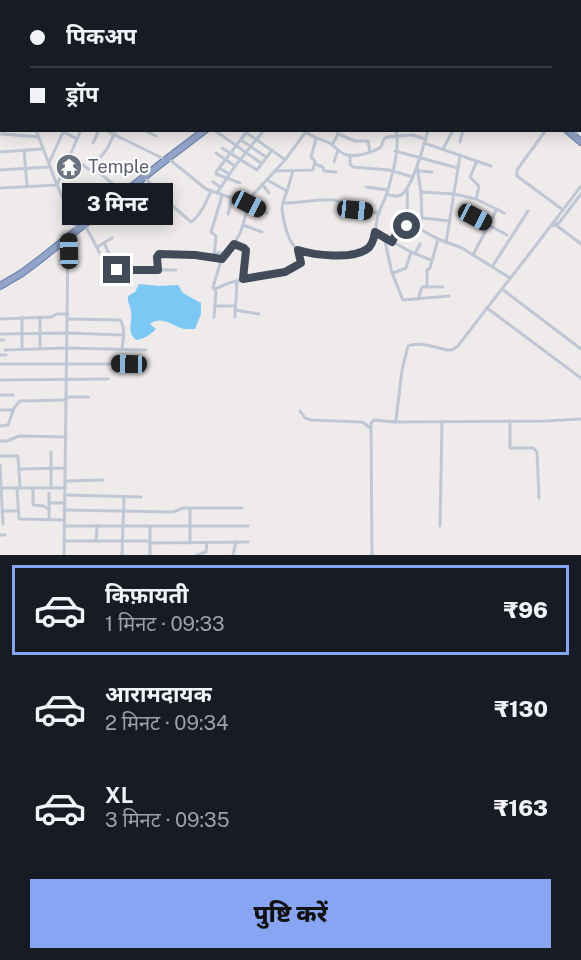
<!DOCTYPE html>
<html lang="hi">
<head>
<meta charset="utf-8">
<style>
  :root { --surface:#171b24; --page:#20242c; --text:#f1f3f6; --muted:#9ea1a6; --line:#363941; --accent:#87a5f2 }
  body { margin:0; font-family:"Public Sans","Noto Sans Devanagari",sans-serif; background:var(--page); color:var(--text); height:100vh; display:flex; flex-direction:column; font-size:22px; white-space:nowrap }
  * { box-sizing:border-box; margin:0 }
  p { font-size:20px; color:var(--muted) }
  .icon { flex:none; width:33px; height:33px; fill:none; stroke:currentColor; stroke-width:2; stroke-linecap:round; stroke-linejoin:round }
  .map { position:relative; height:555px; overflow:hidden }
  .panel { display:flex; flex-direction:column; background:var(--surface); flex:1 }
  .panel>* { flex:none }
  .hud { position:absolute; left:0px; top:0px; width:582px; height:132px; box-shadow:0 3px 15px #0003; display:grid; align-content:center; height:132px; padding:0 30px; background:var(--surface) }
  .end { position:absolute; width:27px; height:27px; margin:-14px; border:8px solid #424b5a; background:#fff; box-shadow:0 0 0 3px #fff }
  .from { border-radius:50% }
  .bubble { position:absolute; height:42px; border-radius:0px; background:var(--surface); box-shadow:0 3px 15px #0003; font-size:20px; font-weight:800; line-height:42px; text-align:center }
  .car { position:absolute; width:18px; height:36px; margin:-18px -9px; border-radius:8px; box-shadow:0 0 4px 2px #0007; background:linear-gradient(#222 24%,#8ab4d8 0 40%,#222 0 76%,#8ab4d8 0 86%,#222 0) }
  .hud b { display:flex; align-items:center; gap:21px; height:57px; font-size:22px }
  .hud b+b { border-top:2px solid var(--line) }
  .hud i { width:15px; height:15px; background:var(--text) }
  ul { padding:10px 0 0; list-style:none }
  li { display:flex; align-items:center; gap:18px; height:90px; margin:0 12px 9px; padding:0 18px; border:3px solid transparent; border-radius:0px }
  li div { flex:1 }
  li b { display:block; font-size:22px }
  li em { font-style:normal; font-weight:800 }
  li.current { border-color:var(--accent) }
  li>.icon { width:54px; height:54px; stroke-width:1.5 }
  .button { display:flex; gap:12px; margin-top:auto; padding:12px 30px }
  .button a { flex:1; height:69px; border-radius:0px; background:var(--accent); color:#111; font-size:24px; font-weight:800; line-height:69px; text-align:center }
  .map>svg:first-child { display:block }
  .water { fill:#7bc8f5 }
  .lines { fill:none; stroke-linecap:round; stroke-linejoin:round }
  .trunk-casing { stroke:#687eac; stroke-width:8 }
  .minor { stroke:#bfc7d5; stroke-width:3 }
  .tertiary { stroke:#bfc7d5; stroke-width:4 }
  .secondary { stroke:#bbc4d7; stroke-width:4.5 }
  .primary { stroke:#a7b5ce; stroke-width:5 }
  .trunk { stroke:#92a4c8; stroke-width:6 }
  .route { stroke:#424b5a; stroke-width:8 }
  .labels { text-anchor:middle; stroke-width:4.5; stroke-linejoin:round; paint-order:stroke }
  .worship-label { font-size:18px; fill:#5b616d; stroke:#fff; text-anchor:start }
</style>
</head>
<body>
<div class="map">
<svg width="581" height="555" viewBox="0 0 581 555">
  <rect width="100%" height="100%" fill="#efebeb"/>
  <!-- water -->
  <path class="water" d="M139,284L159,286L178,285L183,293L201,303V314L195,329C193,329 186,329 184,329C172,326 162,315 150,324L156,329C150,335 144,339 136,340C126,331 133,322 131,311C130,304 127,302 128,296L135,292Z"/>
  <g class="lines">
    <defs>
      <g id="trunk">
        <path d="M567,130L581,142"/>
        <path d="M0,286L22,273L38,261L163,162L205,130"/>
      </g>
    </defs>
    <!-- trunk casing -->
    <use href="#trunk" class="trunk-casing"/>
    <!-- minor -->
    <g class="minor">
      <path d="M29,0L32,2"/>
      <path d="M19,2L20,0"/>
      <path d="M36,2V0"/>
      <path d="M54,2L55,0"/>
      <path d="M93,2L94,0"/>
      <path d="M112,2L113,0"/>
      <path d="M217,2L218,0"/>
      <path d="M282,2L283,0"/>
      <path d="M302,2L303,0"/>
      <path d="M333,2V0"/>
      <path d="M433,2L436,0"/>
      <path d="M453,2V0"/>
      <path d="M469,2V0"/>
      <path d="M499,2V0"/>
      <path d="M518,2V0"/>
      <path d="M536,2V0"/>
      <path d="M554,2V0"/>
      <path d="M571,2V0"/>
      <path d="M0,4H2"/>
      <path d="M0,28L2,29"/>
      <path d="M0,40H2"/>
      <path d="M580,42L581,39"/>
      <path d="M0,50L2,46"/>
      <path d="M580,69H581"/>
      <path d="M0,78H2"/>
      <path d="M0,91H2"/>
      <path d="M580,94L581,93"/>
      <path d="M580,100L581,101"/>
      <path d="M0,106H2"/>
      <path d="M580,126L581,125"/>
      <path d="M36,130L57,185L75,227"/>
      <path d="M60,130L77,139"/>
      <path d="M105,130L162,158"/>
      <path d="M144,130L156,136"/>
      <path d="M214,130L261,163"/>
      <path d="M546,130L517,170V176L563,210"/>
      <path d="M305,132C313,137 320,139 328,142C334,145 338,151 344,154C354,158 372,153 381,147L384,139L387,137L412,135L426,139"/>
      <path d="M247,133L284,159"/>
      <path d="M576,133L578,130"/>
      <path d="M0,134H3L4,130"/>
      <path d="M3,134L38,137"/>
      <path d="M338,134L355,141H368L370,152"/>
      <path d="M241,140L266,157"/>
      <path d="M460,142L463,130"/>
      <path d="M93,143L99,130"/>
      <path d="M424,143L491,166"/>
      <path d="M332,145L338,134L336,130"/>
      <path d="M222,148L257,170L272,150"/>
      <path d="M443,149L453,130"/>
      <path d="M24,150L27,186"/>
      <path d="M395,151L458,168L446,243"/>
      <path d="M0,152L43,149"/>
      <path d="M216,153L235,166"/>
      <path d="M70,154L88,169H91L107,149L116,130"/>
      <path d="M350,155V164L353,167L389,170L413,177"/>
      <path d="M169,159L206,189L249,204L267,213"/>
      <path d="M334,162L338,150"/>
      <path d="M49,163L64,130"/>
      <path d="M315,164L323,167L324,171L336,172"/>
      <path d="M417,166L421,192L422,218L418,228L438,239L462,248L510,278"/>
      <path d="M93,167L121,191"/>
      <path d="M219,168L229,174"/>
      <path d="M458,168L460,155"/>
      <path d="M0,170L49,167"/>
      <path d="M275,171L313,170L315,161L311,157L316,139"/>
      <path d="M419,171L432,172"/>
      <path d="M144,177L168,202L191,222C201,215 206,202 211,191"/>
      <path d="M267,180L287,191C285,197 282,203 282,209C283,220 288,245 299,250C309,255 324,254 335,255C344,255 359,255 367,249C376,242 375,226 378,215C381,206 386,198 388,189C393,173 400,146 396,130"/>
      <path d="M213,182L220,187"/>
      <path d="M240,183L216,174V172L248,130"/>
      <path d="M262,184L269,193"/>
      <path d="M366,187L388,190"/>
      <path d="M0,188L57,185L81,130"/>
      <path d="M287,191L293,171"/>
      <path d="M421,192L454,194L476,199L504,213"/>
      <path d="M217,193L235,166L264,130"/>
      <path d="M387,194C391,196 396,197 401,195C413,188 424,144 428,130"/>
      <path d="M476,199L479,186L470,177L477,161"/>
      <path d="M283,203C300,204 317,198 334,200C341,201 345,206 351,209C359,212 370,212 379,213"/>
      <path d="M461,210L507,235"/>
      <path d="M228,214L232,199"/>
      <path d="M422,218L450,221"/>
      <path d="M85,225L108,269L176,270"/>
      <path d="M243,225L262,232"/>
      <path d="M556,225L581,244"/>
      <path d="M552,226L559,223L581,194"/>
      <path d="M375,232L411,252L431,260"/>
      <path d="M384,237L392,273L403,300L449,296"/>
      <path d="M392,241L397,232L405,230C407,225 408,195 407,189"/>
      <path d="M104,243L117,270"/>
      <path d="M234,244L246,250L243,279"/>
      <path d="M97,247L112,238"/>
      <path d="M214,253H226"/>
      <path d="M415,254L420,244"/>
      <path d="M473,255L497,209"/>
      <path d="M214,258L216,236L211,232L222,196"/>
      <path d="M492,267L528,211"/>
      <path d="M158,270L157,257L159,254L195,255L222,259"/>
      <path d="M393,273L406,268L411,252"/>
      <path d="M427,286V270L430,268L438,239"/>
      <path d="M215,289L229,283L237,281L285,272L301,263L298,250"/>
      <path d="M502,289L581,349"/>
      <path d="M418,299L422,287H443"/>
      <path d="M215,306H235"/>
      <path d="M487,308L581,378"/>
      <path d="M235,310L259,314"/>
      <path d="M22,317V349"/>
      <path d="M40,317V349"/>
      <path d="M214,317L216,292L213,287L220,264L226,253L234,244L241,231L251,197L285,160L307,130"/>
      <path d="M235,317L237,281"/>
      <path d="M0,319L51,317L57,314H68"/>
      <path d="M68,319L120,320C126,327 123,340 122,349"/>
      <path d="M0,334L68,333L123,335"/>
      <path d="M0,340H4"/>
      <path d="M5,350L67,348L146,350"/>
      <path d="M0,355H6"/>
      <path d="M0,364H129"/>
      <path d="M0,380L108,379"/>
      <path d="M0,395H13"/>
      <path d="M66,397H88"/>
      <path d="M0,410H13"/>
      <path d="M300,411L305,418L311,420L361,422L364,423L370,428"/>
      <path d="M510,421V448H533L537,452L539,498"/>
      <path d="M395,422L546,421L581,419"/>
      <path d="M0,426L8,425L14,408L20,401L66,400"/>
      <path d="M0,441H7L19,436L66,437"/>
      <path d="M51,452V488"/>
      <path d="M0,456H18L20,488"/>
      <path d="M0,465L3,524"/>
      <path d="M20,469L65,468"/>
      <path d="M65,481L103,480"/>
      <path d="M1,488H65"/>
      <path d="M17,488L19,519L64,520"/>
      <path d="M33,488V505L43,506L49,509"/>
      <path d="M49,493V519"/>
      <path d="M65,495L141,497"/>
      <path d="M49,503H65"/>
      <path d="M190,508V543"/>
      <path d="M64,510L173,512L183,508H242"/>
      <path d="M2,511H18"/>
      <path d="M64,526H248"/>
      <path d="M440,526L442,422"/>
      <path d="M0,535H5"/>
      <path d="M65,541H150"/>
      <path d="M96,541L97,526"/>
      <path d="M150,543L248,542"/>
      <path d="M64,555L68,239"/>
      <path d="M122,555L124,497"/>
      <path d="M150,555V527"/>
      <path d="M197,555L206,552L207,543"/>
      <path d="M233,555L236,542"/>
      <path d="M372,555L371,423L374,420L395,422L396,420L402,370L408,346C419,341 436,348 448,350H452L458,346C499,292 541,240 581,186"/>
    </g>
    <!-- tertiary -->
    <path class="tertiary" d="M79,0L82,2"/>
    <!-- secondary -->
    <path class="secondary" d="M395,2V0"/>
    <!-- primary -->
    <path class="primary" d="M322,0L323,2"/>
    <!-- trunk -->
    <use href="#trunk" class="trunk"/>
  </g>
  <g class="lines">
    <!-- route -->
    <path class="route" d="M117,270H158L157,257L159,254L195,255L222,259L234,244L244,248L246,250L243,279L285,272L301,263L298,250C314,255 352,260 367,249C372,246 374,238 375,232L392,242L397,232L405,230L407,226"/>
  </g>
  <!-- icons -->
  <defs>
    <symbol id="temple-disc" viewBox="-11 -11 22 22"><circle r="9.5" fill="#6b7280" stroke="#fff"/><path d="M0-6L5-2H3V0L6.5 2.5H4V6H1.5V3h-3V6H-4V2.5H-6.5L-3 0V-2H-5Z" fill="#fff"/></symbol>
  </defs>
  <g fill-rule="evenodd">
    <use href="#temple-disc" x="54" y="152" width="30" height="30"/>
  </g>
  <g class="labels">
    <!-- worship labels -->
    <g class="worship-label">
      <text x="88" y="173">Temple</text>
    </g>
  </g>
</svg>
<i class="end from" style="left:407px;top:226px"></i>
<i class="end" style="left:117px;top:270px"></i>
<div class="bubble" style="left:62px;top:183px;width:111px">3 मिनट</div>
<i class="car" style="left:249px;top:204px;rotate:117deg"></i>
<i class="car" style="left:355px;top:210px;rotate:96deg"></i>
<i class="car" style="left:475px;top:217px;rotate:118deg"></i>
<i class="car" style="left:69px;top:251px;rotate:359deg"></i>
<i class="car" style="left:129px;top:364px;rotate:271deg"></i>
<div class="hud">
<b><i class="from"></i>पिकअप</b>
<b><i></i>ड्रॉप</b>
</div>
</div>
<section class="panel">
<ul>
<li class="current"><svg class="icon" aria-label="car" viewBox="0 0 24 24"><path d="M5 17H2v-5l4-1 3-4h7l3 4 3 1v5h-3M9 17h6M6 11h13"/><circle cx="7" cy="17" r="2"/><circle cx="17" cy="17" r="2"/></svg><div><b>किफ़ायती</b><p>1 मिनट · 09:33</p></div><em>₹96</em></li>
<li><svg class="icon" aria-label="car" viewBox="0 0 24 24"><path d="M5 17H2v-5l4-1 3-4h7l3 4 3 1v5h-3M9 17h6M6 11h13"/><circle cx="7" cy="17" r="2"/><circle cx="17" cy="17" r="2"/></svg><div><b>आरामदायक</b><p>2 मिनट · 09:34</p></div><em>₹130</em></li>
<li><svg class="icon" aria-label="car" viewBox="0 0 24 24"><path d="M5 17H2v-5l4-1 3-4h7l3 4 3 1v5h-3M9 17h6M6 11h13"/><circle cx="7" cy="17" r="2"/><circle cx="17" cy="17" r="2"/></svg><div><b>XL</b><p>3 मिनट · 09:35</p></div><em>₹163</em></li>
</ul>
<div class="button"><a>पुष्टि करें</a></div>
</section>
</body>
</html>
